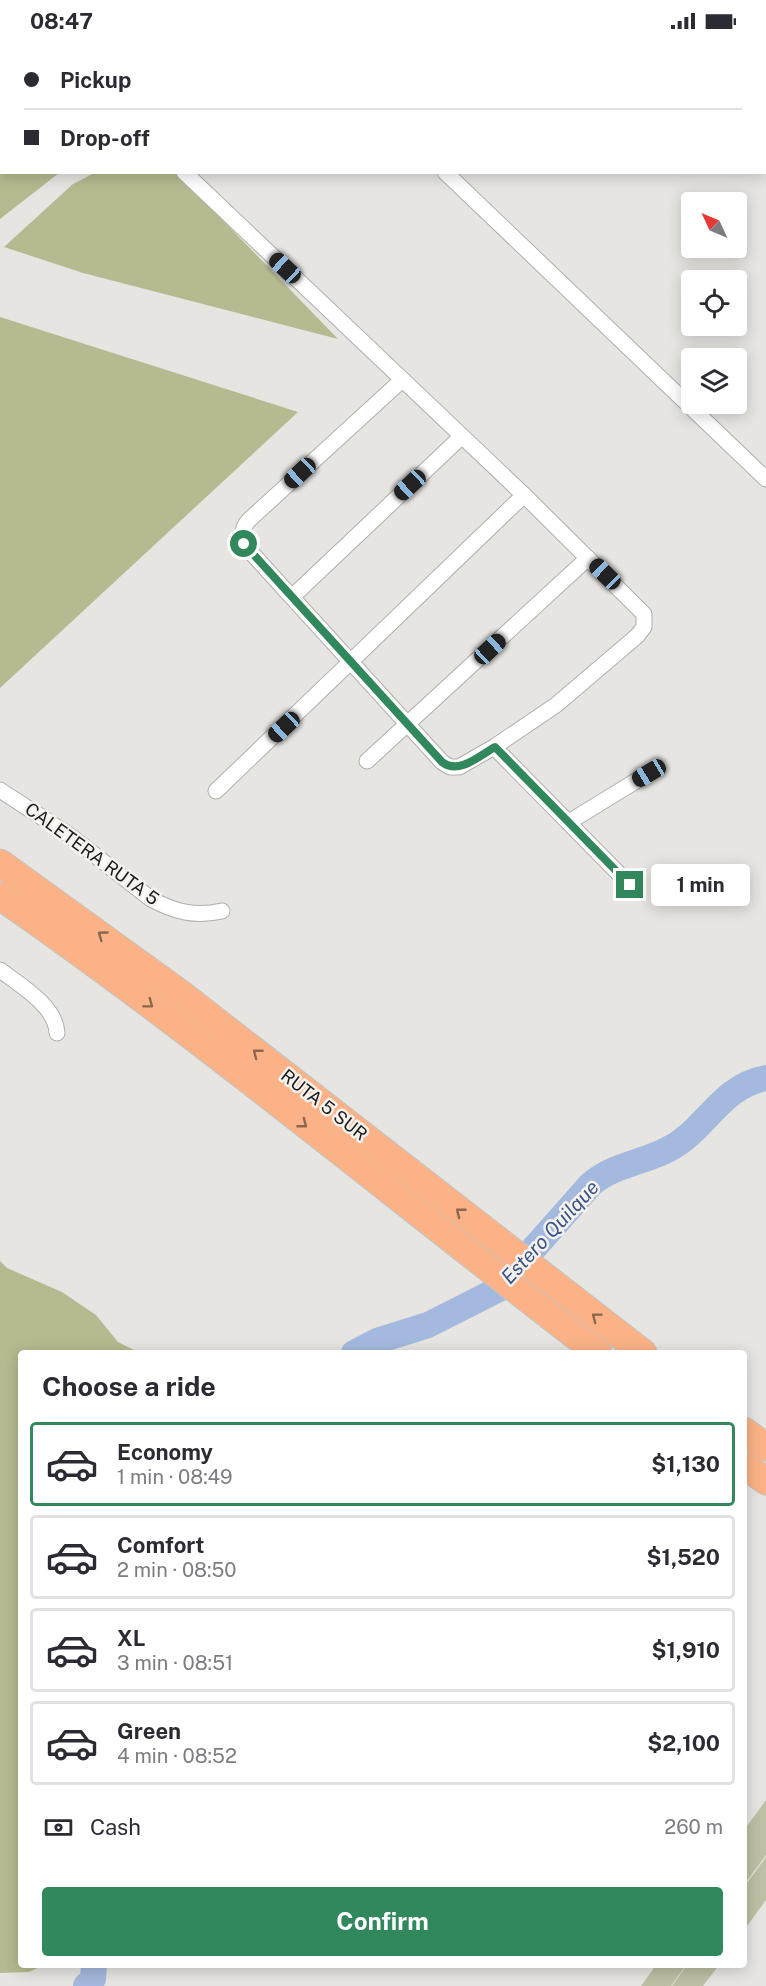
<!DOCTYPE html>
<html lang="en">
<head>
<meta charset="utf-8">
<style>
  :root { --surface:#fff; --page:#f2f2f3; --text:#2b2b33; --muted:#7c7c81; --line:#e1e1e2; --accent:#30885c }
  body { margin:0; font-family:"Public Sans",sans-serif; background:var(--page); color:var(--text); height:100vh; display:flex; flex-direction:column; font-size:22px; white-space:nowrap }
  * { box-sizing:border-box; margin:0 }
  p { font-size:20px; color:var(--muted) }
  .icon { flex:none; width:33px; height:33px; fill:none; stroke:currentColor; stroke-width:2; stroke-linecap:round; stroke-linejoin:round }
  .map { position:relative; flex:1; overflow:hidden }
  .details { position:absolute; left:18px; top:1308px; width:729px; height:618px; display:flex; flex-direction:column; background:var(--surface); border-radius:6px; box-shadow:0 3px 15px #0003 }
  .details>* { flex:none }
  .top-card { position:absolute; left:0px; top:0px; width:766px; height:132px; box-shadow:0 3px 15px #0003; display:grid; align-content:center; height:132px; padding:0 24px; background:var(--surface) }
  .needle { width:39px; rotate:314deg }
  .fabs { position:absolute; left:681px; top:150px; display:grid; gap:12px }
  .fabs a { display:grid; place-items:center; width:66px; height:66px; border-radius:6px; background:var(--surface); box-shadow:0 3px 15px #0003; font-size:30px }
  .end { position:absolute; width:27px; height:27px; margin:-14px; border:8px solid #30885c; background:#fff; box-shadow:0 0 0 3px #fff }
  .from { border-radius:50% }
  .bubble { position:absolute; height:42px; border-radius:6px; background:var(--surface); box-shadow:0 3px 15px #0003; font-size:20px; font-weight:700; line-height:42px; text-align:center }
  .car { position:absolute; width:18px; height:36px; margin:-18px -9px; border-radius:8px; box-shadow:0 0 4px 2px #0007; background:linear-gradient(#222 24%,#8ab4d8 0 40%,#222 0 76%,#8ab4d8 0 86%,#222 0) }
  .top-card b { display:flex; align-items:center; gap:21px; height:57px; font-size:22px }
  .top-card b+b { border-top:2px solid var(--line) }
  .top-card i { width:15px; height:15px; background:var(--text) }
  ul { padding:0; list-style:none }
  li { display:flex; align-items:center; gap:18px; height:84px; margin:0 12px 9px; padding:0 12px; border:3px solid var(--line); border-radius:6px }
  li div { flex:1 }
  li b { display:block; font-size:22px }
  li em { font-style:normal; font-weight:700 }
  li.selected { border-color:var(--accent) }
  li>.icon { width:54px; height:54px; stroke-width:1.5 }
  h2 { padding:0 24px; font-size:27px; line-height:72px }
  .pay { display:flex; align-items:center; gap:15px; height:66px; padding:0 24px; font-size:22px }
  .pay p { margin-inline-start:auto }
  .cta { display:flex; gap:12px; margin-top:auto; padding:12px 24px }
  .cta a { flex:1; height:69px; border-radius:6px; background:var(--accent); color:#fff; font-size:24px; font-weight:700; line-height:69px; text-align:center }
  .status { display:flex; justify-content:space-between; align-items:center; height:42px; padding:0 30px; background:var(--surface); direction:ltr }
  .status svg { height:16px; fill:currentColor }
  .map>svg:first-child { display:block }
  .green { fill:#bdc0a4 }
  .forest { fill:#b6ba90 }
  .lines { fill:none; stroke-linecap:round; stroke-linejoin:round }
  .river { stroke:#a4b9de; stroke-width:26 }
  .minor-casing { stroke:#b1afab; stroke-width:17 }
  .motorway-casing { stroke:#c4c4c4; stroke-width:29 }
  .minor { stroke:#fff; stroke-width:15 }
  .motorway { stroke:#fbb286; stroke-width:27 }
  .oneway { stroke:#8c6750 }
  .route { stroke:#30885c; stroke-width:8 }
  .labels { text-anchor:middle; stroke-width:5; stroke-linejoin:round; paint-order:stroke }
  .street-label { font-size:18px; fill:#1d1c1b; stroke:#f5f2ee }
  .water-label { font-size:20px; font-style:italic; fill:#3a5587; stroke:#f5f2ee }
</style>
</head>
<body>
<div class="status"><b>08:47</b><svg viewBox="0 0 49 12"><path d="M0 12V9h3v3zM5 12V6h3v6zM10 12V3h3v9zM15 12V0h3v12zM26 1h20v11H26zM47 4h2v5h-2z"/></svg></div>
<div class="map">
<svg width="766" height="1944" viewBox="0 0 766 1944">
  <rect width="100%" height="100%" fill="#e7e5e1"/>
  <!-- green -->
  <g class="green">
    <path d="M766,1758V1813L744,1843V1788Z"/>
    <path d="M766,1815V1858L744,1888V1845Z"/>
    <path d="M656,1923H686L671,1944H641Z"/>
    <path d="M687,1923H719L703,1944H672Z"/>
  </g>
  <!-- forest -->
  <g class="forest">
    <path d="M0,0H188L2,2V130L59,131L0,177Z"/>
    <path d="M94,131H177L338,297L83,231L4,205L73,142Z"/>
    <path d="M0,275L298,370L0,646Z"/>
    <path d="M0,1219L7,1226L62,1250L96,1273L118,1300L140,1311H21V1923H44L29,1930L0,1931Z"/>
  </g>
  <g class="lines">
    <!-- river -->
    <g class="river">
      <path d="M354,1311L377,1299L428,1283L497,1248L591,1142C614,1123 641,1121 667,1108C707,1088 719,1045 766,1036"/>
      <path d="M86,1944L93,1937L94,1923"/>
    </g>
    <defs>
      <g id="minor">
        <path d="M308,0L310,2"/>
        <path d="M215,2L216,0"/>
        <path d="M184,130L524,453L644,572V585L637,594L556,663L494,705L459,725H450L442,720L247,506C241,496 241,487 249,478L402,338"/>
        <path d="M445,130L766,437"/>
        <path d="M292,555L461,395"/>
        <path d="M494,705L630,843"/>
        <path d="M367,719L588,516"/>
        <path d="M0,748L69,793L151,857C175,870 195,875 222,869"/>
        <path d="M216,749L524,453"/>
        <path d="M569,780L649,731"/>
        <path d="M0,928C20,943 56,964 57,991"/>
      </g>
      <g id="motorway">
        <path d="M0,821L181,952L643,1311"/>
        <path d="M0,854C206,997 399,1159 598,1311"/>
        <path d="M744,1389L766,1405"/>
        <path d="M744,1423L766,1439"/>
      </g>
    </defs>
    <!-- minor casing -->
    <use href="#minor" class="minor-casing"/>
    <!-- motorway casing -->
    <use href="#motorway" class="motorway-casing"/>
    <!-- minor -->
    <use href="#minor" class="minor"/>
    <!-- motorway -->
    <use href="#motorway" class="motorway"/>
  </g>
  <!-- one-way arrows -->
  <defs><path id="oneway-chevron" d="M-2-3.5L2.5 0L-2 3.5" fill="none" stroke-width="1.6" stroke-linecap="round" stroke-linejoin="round" transform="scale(1.5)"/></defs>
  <g class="oneway">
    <use href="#oneway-chevron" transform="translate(102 893) rotate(-144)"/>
    <use href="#oneway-chevron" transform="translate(149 962) rotate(37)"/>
    <use href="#oneway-chevron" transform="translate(257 1011) rotate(-142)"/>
    <use href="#oneway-chevron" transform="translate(303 1082) rotate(38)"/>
    <use href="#oneway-chevron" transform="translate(460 1170) rotate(-142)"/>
    <use href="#oneway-chevron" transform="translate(596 1275) rotate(-143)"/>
  </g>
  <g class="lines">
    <!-- route -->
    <path class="route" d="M244,502L442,720C459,733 479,714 495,705L630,843"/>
  </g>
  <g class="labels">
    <!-- street labels -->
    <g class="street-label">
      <text transform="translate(92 812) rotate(36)" y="6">CALETERA RUTA 5</text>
      <text transform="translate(324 1063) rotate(38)" y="6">RUTA 5 SUR</text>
    </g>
    <!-- water labels -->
    <g class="water-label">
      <text transform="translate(550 1190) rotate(-47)" y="7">Estero Quilque</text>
    </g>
  </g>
</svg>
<div class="fabs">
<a><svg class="needle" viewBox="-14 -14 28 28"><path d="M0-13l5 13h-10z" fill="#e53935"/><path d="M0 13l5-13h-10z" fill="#7c7c81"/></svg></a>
<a><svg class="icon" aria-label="locate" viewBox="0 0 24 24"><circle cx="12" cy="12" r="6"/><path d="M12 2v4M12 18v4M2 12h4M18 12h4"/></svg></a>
<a><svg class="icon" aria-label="layers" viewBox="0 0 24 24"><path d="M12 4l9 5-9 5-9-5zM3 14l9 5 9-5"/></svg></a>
</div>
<i class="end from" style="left:244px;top:502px"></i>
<i class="end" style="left:630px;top:843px"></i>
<div class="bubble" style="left:651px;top:822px;width:99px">1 min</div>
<i class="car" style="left:285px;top:226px;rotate:313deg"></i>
<i class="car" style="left:300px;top:431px;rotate:227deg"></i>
<i class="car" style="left:410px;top:443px;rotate:227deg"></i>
<i class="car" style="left:605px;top:532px;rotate:314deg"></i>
<i class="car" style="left:490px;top:607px;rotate:47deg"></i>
<i class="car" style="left:284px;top:685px;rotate:227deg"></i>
<i class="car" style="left:649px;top:731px;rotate:239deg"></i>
<div class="top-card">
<b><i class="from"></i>Pickup</b>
<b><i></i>Drop-off</b>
</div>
<section class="details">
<h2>Choose a ride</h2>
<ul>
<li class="selected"><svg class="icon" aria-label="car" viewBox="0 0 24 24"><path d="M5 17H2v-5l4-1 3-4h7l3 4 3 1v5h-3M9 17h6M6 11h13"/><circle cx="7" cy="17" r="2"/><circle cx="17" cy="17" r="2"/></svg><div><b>Economy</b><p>1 min · 08:49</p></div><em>$1,130</em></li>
<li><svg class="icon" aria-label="car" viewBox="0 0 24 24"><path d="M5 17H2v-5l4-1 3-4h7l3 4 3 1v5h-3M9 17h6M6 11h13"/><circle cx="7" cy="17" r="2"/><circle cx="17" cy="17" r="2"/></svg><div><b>Comfort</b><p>2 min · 08:50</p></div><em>$1,520</em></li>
<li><svg class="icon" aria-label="car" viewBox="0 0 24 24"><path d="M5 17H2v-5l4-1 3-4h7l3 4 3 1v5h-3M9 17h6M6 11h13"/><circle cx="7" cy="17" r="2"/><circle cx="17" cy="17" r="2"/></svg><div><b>XL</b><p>3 min · 08:51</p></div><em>$1,910</em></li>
<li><svg class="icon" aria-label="car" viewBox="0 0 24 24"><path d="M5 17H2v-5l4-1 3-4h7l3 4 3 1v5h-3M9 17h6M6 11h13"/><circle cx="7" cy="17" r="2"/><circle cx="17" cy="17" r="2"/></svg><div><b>Green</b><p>4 min · 08:52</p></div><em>$2,100</em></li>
</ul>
<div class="pay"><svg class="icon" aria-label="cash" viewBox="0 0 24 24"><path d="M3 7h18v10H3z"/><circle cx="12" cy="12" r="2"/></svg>Cash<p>260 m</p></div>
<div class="cta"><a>Confirm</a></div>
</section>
</div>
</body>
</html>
